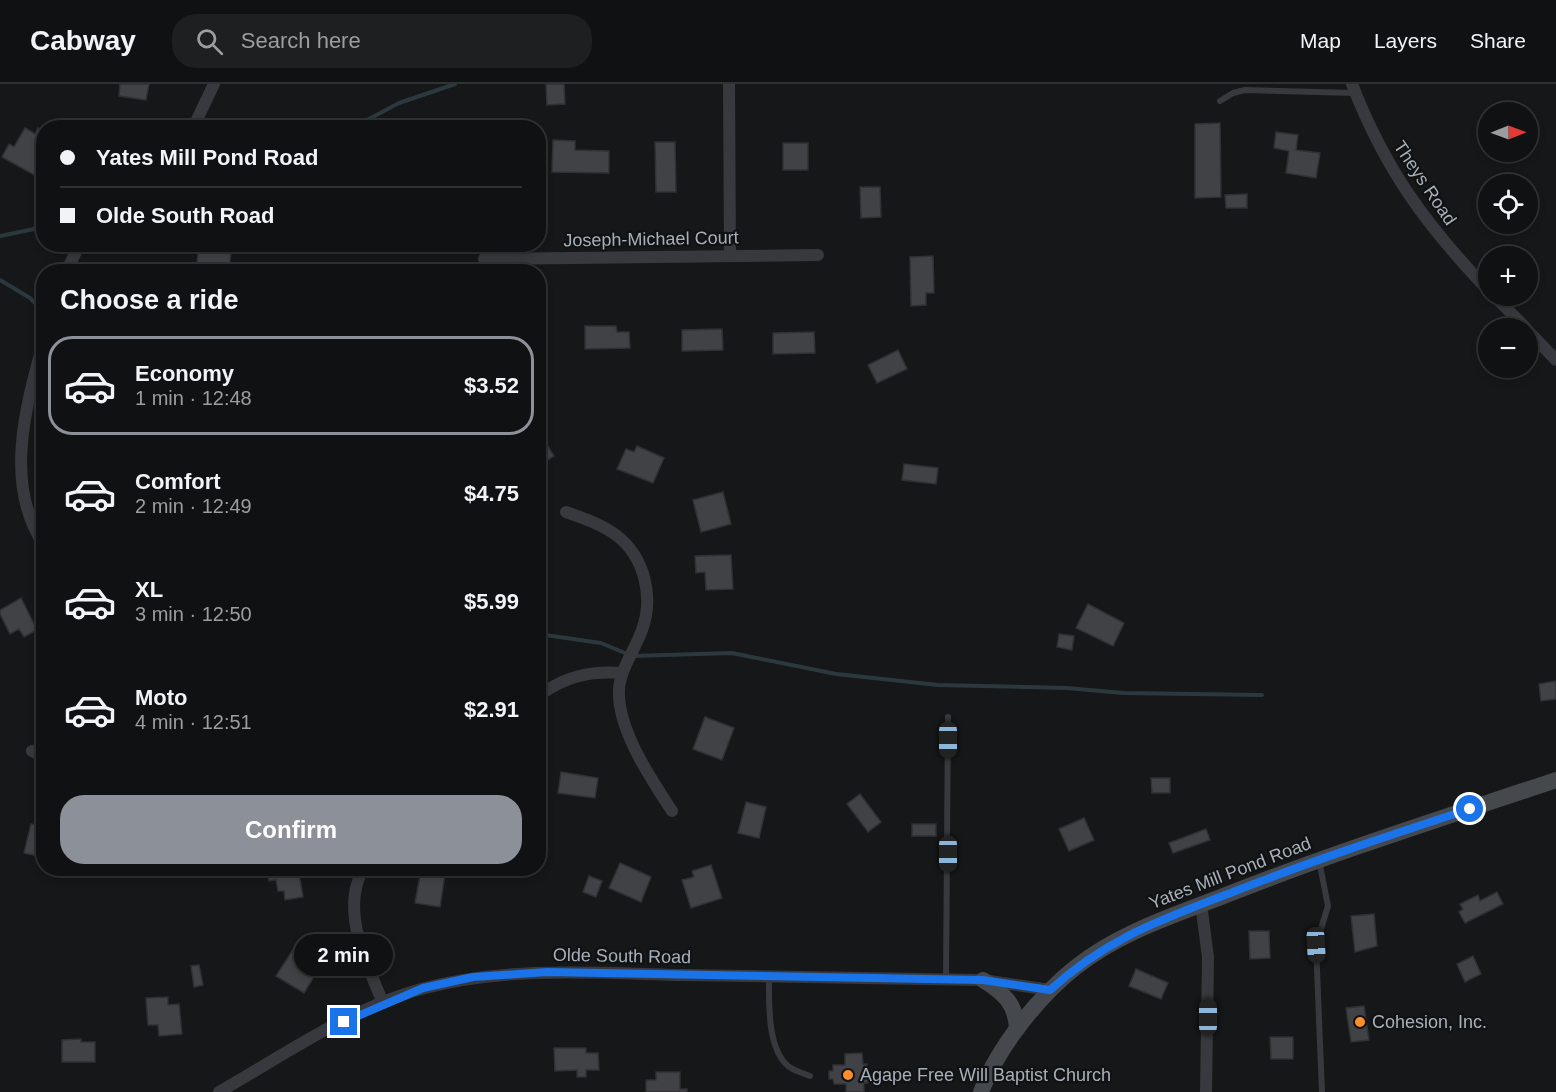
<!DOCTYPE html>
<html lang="en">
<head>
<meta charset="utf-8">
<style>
  :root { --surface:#101112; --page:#1e1f20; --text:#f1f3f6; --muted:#9c9d9f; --line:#303132; --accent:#8c9099 }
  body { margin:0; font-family:Arial,sans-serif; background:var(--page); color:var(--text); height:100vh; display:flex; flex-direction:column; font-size:22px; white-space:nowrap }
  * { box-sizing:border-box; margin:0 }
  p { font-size:20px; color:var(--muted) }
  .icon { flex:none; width:33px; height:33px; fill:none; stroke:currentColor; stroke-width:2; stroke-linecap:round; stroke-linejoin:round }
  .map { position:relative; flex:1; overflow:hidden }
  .panel { position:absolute; left:36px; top:180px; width:510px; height:612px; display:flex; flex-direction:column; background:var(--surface); border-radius:24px; box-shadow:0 3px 9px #0003,0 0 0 2px var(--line) }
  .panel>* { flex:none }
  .top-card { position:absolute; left:36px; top:36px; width:510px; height:132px; border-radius:24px; box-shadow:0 3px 9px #0003,0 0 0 2px var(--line); display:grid; align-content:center; height:132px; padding:0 24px; background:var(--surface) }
  .needle { width:39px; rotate:89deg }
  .fabs { position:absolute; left:1478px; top:18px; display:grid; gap:12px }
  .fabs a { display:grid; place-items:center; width:60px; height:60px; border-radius:50%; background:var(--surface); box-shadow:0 3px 9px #0003,0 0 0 2px var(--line); font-size:30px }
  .end { position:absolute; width:27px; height:27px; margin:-14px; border:8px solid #1a73e8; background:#fff; box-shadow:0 0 0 3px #fff }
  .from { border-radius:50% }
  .bubble { position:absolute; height:42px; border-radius:21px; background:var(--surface); box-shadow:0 3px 9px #0003,0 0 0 2px var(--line); font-size:20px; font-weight:800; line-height:42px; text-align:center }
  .car { position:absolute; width:18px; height:36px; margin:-18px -9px; border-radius:8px; box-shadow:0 0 4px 2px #0007; background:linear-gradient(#222 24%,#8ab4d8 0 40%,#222 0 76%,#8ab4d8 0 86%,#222 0) }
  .top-card b { display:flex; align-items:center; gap:21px; height:57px; font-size:22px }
  .top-card b+b { border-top:2px solid var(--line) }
  .top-card i { width:15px; height:15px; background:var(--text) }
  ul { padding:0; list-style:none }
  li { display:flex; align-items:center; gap:18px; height:99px; margin:0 12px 9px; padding:0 12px; border:3px solid transparent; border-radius:24px }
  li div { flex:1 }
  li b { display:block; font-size:22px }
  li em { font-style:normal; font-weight:800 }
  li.on { border-color:var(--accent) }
  li>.icon { width:54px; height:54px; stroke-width:1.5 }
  h2 { padding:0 24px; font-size:27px; line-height:72px }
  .button { display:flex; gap:12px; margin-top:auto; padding:12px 24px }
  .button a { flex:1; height:69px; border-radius:24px; background:var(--accent); color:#fff; font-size:24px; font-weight:800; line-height:69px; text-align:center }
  header { display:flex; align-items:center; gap:36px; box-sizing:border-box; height:84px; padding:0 30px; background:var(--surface); border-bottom:2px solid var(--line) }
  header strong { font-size:28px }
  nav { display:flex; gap:33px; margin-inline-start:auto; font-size:21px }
  .search { width:420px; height:54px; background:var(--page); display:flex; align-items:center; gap:15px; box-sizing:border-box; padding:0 21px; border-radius:24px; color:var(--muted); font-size:22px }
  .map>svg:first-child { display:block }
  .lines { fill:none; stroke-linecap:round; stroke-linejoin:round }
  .stream { stroke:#2b393e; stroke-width:4 }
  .building { fill:#404246; stroke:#303135; stroke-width:1.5 }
  .lane { stroke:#37393e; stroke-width:6 }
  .street { stroke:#37393e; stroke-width:12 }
  .secondary { stroke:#45494e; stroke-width:16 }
  .route { stroke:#1a73e8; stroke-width:8 }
  .poi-dot { fill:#ff8d28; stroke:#111213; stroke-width:2 }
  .labels { text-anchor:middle; stroke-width:4.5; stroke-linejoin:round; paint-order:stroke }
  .street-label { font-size:18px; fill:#a7b0ba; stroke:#111213 }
  .poi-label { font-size:18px; fill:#a7b0ba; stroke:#111213; text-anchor:start }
</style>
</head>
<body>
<header>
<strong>Cabway</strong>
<div class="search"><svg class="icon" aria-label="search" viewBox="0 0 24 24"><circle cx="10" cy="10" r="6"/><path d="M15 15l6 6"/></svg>Search here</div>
<nav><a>Map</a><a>Layers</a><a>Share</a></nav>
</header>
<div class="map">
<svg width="1556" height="1008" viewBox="0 0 1556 1008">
  <rect width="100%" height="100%" fill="#161718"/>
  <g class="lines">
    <!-- stream -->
    <g class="stream">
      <path d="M352,44L399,19L455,0"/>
      <path d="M0,152L44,143"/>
      <path d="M0,196L30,214L44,228"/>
      <path d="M538,550L601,559L632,572L732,569L836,590L938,601L1067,604L1123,609L1262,611"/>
    </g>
  </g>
  <!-- building -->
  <g class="building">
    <path d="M120,0H149L146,16L119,12Z"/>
    <path d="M546,0H564L565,20L547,21Z"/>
    <path d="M1220,39L1221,113L1195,114V40Z"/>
    <path d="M25,44L35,50L38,44L44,47V83L38,93L2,73L9,60L14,63Z"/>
    <path d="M1276,48L1298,51L1296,66L1320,69L1316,94L1286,89L1289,67L1274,64Z"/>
    <path d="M553,56L575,57V66L609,67V89L552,88Z"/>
    <path d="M655,58H675L676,108H656Z"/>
    <rect x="783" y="59" width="25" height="27"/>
    <path d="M860,103H880L881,133L861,134Z"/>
    <path d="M1247,110V124H1226L1225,111Z"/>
    <path d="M199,160H222V166H231L229,188H196Z"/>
    <path d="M933,172L934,209H926V221L911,222L910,173Z"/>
    <path d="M585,242H616L617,248H629L630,264L585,265Z"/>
    <path d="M722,245L723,266L682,267V246Z"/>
    <path d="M814,248L815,269L773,270V249Z"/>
    <path d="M898,266L907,285L877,299L868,281Z"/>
    <path d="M542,353L554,372L538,382V355Z"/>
    <path d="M637,362L664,374L653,399L617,385L626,365L634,368Z"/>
    <path d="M904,380L938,384L936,400L902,396Z"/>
    <path d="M723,408L731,440L701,448L693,416Z"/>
    <path d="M731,471L733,505L706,506L705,488L696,489L695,472Z"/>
    <path d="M21,514L37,546L24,553L19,545L10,550L0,530V526Z"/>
    <path d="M1088,520L1124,539L1113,562L1076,544Z"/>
    <path d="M1059,550L1074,552L1072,566L1057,563Z"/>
    <path d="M1556,597V615L1541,617L1539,600Z"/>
    <path d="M705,633L734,644L722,676L693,665Z"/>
    <path d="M561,688L598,694L595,714L558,709Z"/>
    <path d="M1151,694H1170V709H1152Z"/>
    <path d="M860,710L881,738L868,748L847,720Z"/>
    <path d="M746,718L766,723L759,754L738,749Z"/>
    <path d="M1084,734L1094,756L1069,767L1059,745Z"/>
    <path d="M31,740L44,743L43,773L24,769Z"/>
    <rect x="912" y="740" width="24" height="12"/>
    <path d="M1206,745L1210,756L1173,769L1169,759Z"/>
    <path d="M620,779L651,793L641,818L609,804Z"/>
    <path d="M711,781L722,814L691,824L682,796L694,793L692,787Z"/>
    <path d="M267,784H298L303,813L285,816L284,807H278L276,796L269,797Z"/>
    <path d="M421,786L445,790L440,823L415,819Z"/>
    <path d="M589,792L602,797L596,813L583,808Z"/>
    <path d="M1497,808L1503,820L1465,839L1459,828L1463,825L1460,820L1478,811L1480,817Z"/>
    <path d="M1374,830L1377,862L1355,868L1351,832Z"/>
    <path d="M1249,847H1269L1270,874L1250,875Z"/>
    <path d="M296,861L323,878L304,909L276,892Z"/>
    <path d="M1473,872L1481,890L1465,898L1457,880Z"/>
    <path d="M199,881L203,901L194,903L191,882Z"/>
    <path d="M1136,885L1168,899L1161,915L1129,902Z"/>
    <path d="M168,913V921L179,920L182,950L159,952L158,941H148L146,914Z"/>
    <path d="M1364,922L1369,956L1351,958L1346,924Z"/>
    <path d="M1270,953H1293V975H1271Z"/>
    <path d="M81,955V958H95V978H62V956Z"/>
    <path d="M554,964H586V969H598L599,986H586V993H577V986L555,987Z"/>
    <path d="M862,969L863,980H867L868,999H864V1008H846V1000H834L833,995H829V987H833V981H845V970Z"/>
    <path d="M656,988H680V1005H687V1008H646V996H656Z"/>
  </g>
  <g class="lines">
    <!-- lane -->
    <g class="lane">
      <path d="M1220,17L1233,9L1245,6L1355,9"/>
      <path d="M1319,776L1328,822L1316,861L1322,1008"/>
      <path d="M769,893C769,918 767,964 788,982C794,987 803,989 810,992"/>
      <path d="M946,895L948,633"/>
    </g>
    <!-- street -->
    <g class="street">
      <path d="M729,0L730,172"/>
      <path d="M1352,0C1385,85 1425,140 1488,206"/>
      <path d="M193,44L214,0"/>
      <path d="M484,175L818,171"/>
      <path d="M66,188L80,160"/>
      <path d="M1494,212L1526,244"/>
      <path d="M1527,246L1556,276"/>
      <path d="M44,256C26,321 3,400 44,461"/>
      <path d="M566,428C583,434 601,440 616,451C645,473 654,513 642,546C635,566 620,585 619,606C617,645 651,695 672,727"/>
      <path d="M538,612C566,592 589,587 622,589"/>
      <path d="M32,667L44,673"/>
      <path d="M364,784C339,825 367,880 383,919"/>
      <path d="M1201,820L1208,873L1206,1008"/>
      <path d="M219,1008C284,971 352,923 425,904C509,882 597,889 683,891C783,893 883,894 983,896L1050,906"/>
    </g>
    <!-- secondary -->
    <g class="secondary">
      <path d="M983,896C1004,909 1016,920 1017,945"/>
      <path d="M981,1008C998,963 1038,913 1076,883C1120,848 1175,831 1226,811C1335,768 1446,733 1556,696"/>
    </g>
  </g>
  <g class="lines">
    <!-- route -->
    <path class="route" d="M344,938L423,904L473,893L547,888L983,896L1050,906C1109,853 1161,836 1233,808C1311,777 1391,751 1470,725"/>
  </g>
  <!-- markers -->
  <g class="poi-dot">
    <circle cx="1360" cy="938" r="6"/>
    <circle cx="848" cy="991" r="6"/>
  </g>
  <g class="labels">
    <!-- street labels -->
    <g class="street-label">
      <text transform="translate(1425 99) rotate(56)" y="6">Theys Road</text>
      <text transform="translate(651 155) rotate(-1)" y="6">Joseph-Michael Court</text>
      <text transform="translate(1230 789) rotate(-21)" y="6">Yates Mill Pond Road</text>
      <text transform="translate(622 872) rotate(1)" y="6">Olde South Road</text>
    </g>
    <!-- poi labels -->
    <g class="poi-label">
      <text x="1372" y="944">Cohesion, Inc.</text>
      <text x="860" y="997">Agape Free Will Baptist Church</text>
    </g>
  </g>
</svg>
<div class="fabs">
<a><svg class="needle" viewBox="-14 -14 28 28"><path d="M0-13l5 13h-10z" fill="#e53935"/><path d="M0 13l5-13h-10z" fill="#9c9d9f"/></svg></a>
<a><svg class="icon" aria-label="locate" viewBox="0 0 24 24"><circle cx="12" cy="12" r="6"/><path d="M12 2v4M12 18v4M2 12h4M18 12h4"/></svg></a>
<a>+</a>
<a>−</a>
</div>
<i class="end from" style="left:1470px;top:725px"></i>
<i class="end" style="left:344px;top:938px"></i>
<div class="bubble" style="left:294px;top:850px;width:99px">2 min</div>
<i class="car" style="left:948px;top:656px;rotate:180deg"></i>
<i class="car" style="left:948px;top:770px;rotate:180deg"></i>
<i class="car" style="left:1316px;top:861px;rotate:177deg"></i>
<i class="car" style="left:1208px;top:933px;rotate:0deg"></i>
<div class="top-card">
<b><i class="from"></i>Yates Mill Pond Road</b>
<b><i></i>Olde South Road</b>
</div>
<section class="panel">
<h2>Choose a ride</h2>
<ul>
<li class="on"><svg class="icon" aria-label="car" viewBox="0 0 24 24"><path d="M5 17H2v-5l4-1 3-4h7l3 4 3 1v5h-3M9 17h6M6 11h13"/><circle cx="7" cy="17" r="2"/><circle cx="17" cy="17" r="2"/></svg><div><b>Economy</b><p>1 min · 12:48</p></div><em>$3.52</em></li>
<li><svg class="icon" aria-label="car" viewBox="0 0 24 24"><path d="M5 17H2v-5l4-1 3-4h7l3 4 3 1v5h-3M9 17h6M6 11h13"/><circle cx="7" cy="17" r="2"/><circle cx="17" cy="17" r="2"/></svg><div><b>Comfort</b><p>2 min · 12:49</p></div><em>$4.75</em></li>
<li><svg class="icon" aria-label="car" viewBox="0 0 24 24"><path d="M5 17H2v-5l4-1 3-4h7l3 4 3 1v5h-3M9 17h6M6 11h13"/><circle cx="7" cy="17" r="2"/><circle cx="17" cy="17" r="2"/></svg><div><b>XL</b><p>3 min · 12:50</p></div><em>$5.99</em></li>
<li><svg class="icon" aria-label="car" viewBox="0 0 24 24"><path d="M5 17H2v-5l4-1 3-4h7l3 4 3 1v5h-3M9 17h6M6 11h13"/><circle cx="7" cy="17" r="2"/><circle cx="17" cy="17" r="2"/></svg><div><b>Moto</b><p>4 min · 12:51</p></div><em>$2.91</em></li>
</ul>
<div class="button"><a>Confirm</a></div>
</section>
</div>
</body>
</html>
